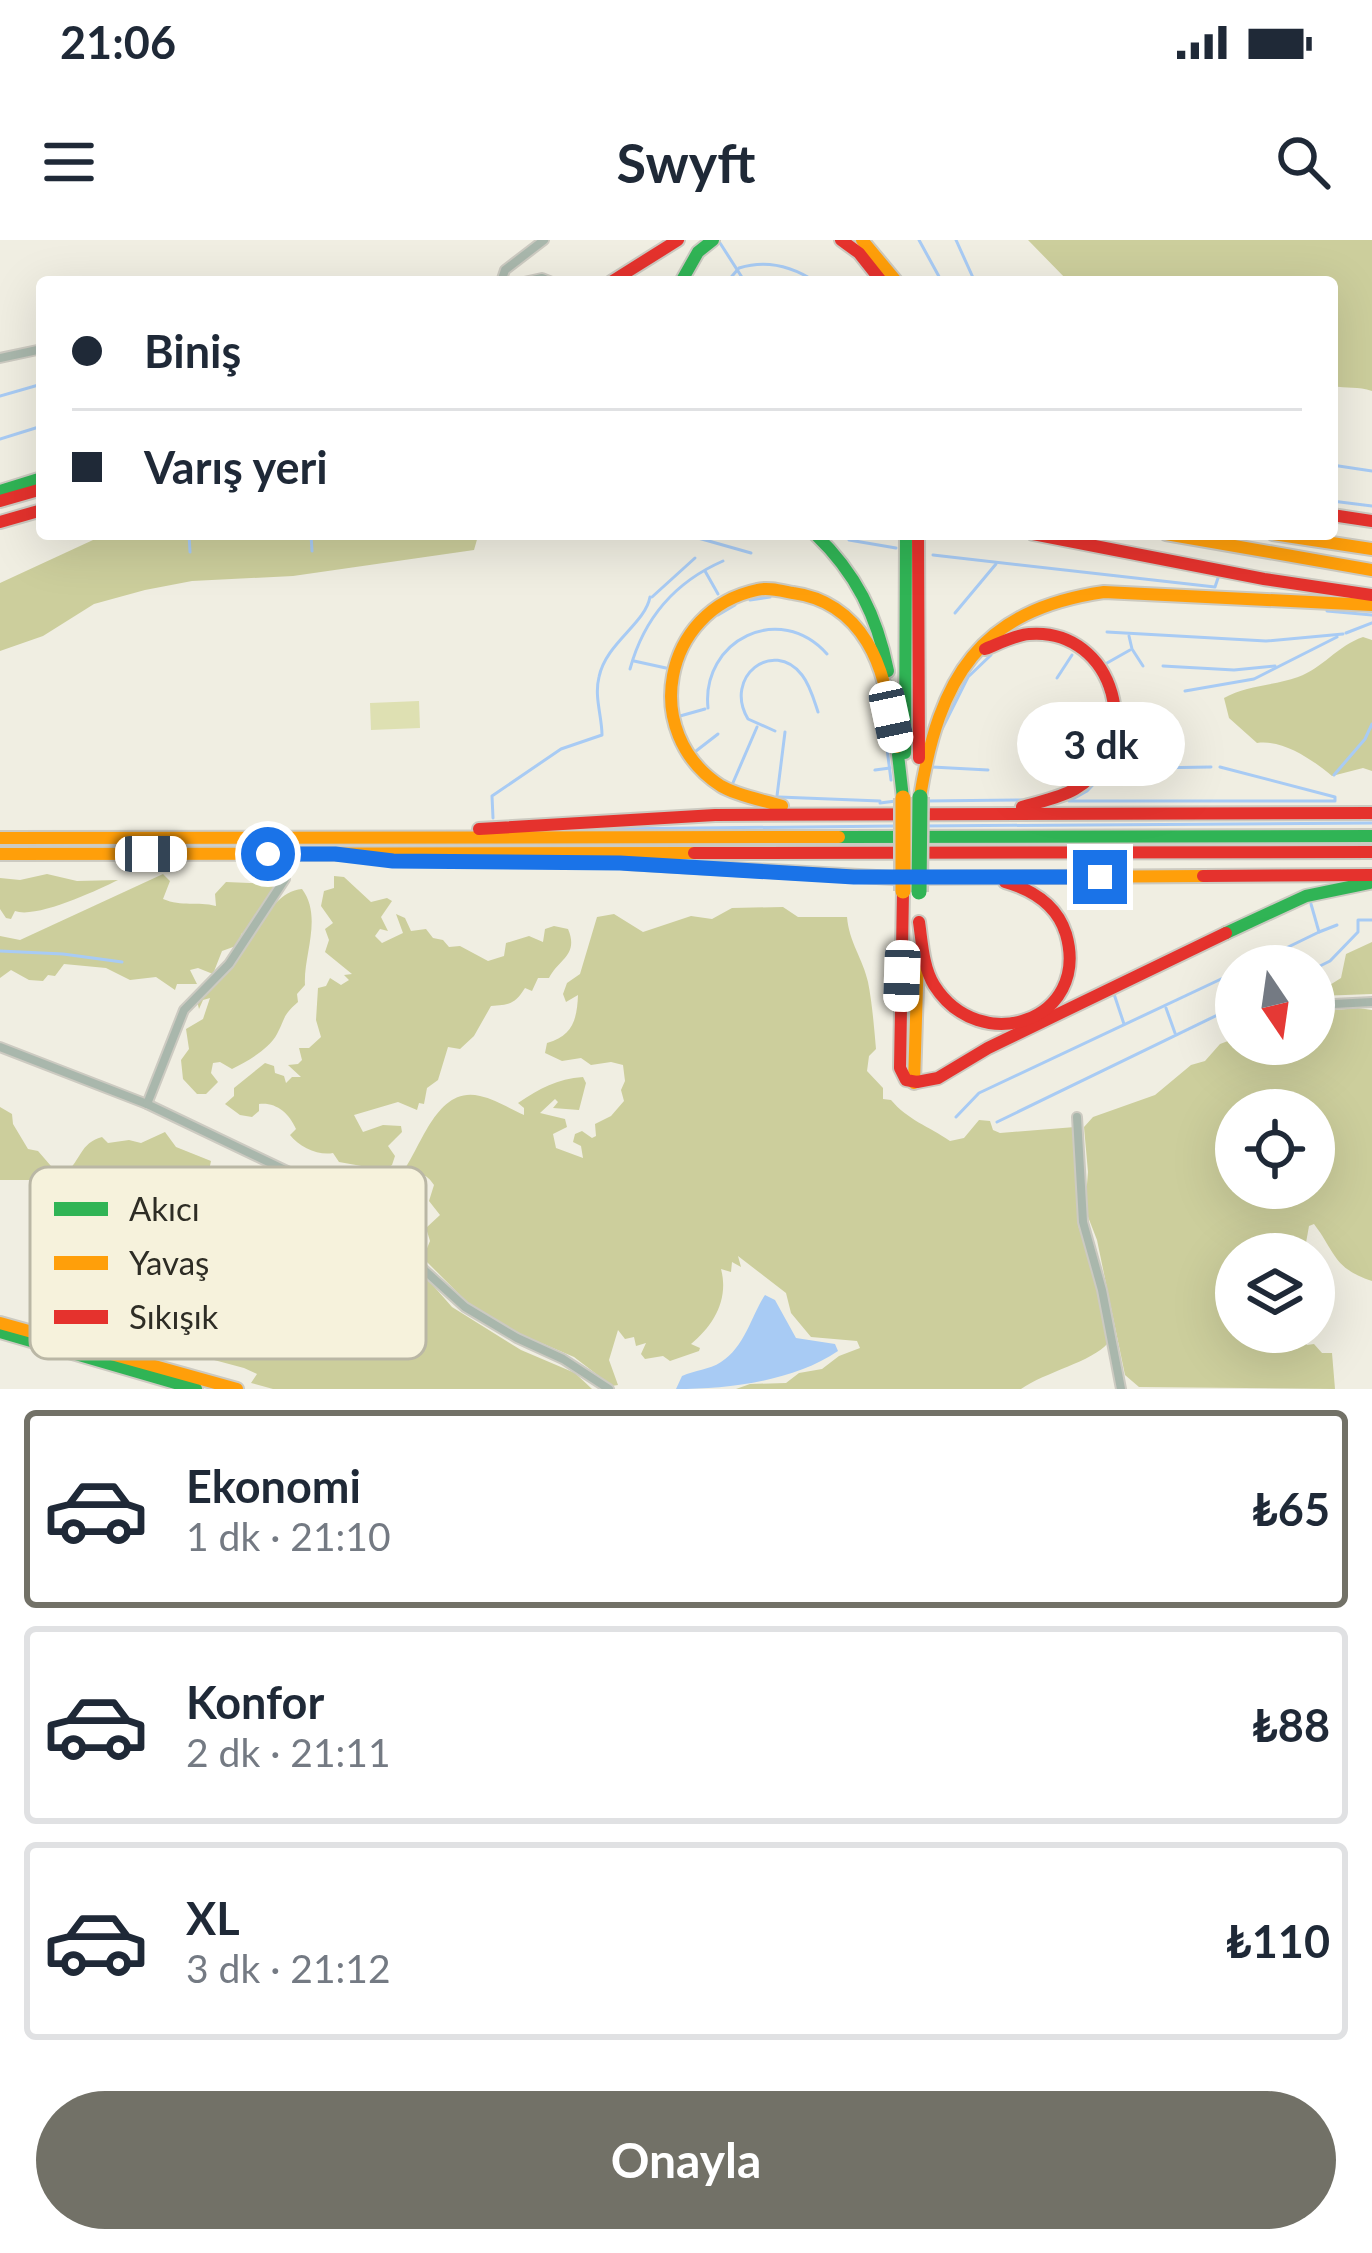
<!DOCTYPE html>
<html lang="tr">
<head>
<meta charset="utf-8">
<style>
  :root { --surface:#fff; --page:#f2f2f3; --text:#1f2937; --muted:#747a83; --line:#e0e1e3; --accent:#727167 }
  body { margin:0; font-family:Lato,sans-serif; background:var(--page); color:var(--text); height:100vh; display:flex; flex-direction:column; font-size:45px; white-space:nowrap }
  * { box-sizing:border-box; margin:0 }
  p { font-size:39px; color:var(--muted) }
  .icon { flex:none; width:66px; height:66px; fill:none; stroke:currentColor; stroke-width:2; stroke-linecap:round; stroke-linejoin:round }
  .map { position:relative; height:1149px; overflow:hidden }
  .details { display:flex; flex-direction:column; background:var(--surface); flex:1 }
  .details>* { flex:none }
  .banner { position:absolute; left:36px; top:36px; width:1302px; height:264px; border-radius:12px; box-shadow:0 12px 48px #0002; display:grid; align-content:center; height:264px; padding:0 36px; background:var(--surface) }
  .needle { width:78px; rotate:167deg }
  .tools { position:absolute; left:1215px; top:705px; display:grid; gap:24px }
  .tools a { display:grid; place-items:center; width:120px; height:120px; border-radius:50%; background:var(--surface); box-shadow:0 12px 48px #0002; font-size:60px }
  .end { position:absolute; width:54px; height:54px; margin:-27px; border:15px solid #1a73e8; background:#fff; box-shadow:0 0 0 6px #fff }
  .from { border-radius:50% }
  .bubble { position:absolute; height:84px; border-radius:42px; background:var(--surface); box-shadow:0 12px 48px #0002; font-size:39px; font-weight:700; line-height:84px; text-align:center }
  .car { position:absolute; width:36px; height:72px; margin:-36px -18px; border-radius:15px; box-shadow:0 0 9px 3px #0007; background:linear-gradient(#fff 24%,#345 0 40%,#fff 0 76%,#345 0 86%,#fff 0) }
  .banner b { display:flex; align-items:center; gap:42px; height:114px; font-size:45px }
  .banner b+b { border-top:3px solid var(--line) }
  .banner i { width:30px; height:30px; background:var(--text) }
  ul { padding:21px 0 0; list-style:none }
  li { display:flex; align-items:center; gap:36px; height:198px; margin:0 24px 18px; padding:0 12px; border:6px solid var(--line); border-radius:12px }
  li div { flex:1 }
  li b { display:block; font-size:45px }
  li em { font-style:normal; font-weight:700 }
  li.active { border-color:var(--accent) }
  li>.icon { width:108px; height:108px; stroke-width:1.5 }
  .button { display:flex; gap:24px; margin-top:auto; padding:24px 36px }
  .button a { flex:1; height:138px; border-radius:72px; background:var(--accent); color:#fff; font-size:48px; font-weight:700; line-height:138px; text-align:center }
  .status { display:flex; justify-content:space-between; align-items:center; height:84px; padding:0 60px; background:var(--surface); direction:ltr }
  .status svg { height:33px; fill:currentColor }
  header { display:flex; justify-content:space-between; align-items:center; height:156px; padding:0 36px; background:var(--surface); font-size:54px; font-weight:700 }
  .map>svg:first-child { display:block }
  .green { fill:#dee0b2 }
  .forest { fill:#ccce9c; fill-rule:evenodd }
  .water { fill:#a8cbf4 }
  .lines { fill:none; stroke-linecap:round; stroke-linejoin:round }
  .stream { stroke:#a8cbf4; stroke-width:3 }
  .street-casing { stroke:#cccac1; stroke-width:12 }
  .fast-casing { stroke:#cccac1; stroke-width:16 }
  .slow-casing { stroke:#cccac1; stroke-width:16 }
  .jam-casing { stroke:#cccac1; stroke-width:16 }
  .street { stroke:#a9b7ac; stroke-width:8 }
  .fast { stroke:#30b455; stroke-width:12 }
  .slow { stroke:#ff9f0a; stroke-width:12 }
  .jam { stroke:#e5322d; stroke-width:12 }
  .fast-bridge-casing { stroke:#cccac1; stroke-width:20; stroke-linecap:butt }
  .slow-bridge-casing { stroke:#cccac1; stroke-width:20; stroke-linecap:butt }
  .fast-bridge { stroke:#30b455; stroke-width:15 }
  .slow-bridge { stroke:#ff9f0a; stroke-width:15 }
  .route { stroke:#1a73e8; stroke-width:15 }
  .key { fill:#f6f2dc; stroke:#bab7a5; stroke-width:3 }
  .key-label { font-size:33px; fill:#2e2d25 }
</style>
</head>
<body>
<div class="status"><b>21:06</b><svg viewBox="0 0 49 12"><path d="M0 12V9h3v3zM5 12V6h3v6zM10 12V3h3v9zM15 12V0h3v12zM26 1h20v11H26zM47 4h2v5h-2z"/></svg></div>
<header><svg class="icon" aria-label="menu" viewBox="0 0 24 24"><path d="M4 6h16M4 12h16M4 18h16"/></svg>Swyft<svg class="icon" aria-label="search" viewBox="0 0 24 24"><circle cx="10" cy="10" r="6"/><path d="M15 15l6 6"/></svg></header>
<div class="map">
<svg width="1372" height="1149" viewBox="0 0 1372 1149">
  <rect width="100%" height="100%" fill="#f0eee2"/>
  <!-- green -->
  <path class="green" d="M419,461L420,488L371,490L370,463Z"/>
  <!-- forest -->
  <g class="forest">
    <path d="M1028,0H1372V151C1358,146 1347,149 1332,146V42H1069Z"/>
    <path d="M106,294H468L478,296L474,310L293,336L192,341L145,350L94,364L43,396L0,411V343Z"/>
    <path d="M1363,397L1372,400V531L1363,528L1332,536C1313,520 1283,499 1257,503L1229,478L1224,458C1246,445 1273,446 1298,437C1323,428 1337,406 1363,397Z"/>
    <path d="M47,634L77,641L118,640C98,650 36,679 15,671L11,679L6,678L0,669V638L20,640Z"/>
    <path d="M163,634L170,641L163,659C182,667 197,661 216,666L215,654L226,642L278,644L249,692L242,693L236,706L222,711L213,734L198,728L190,730L197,744H177L175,750L156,737L130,740L106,728L64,724L55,736L48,735L43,741L29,740L11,730L0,738V696L20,700Z"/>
    <path d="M334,636L344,637L371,662L387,658L392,661L381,677L388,691L380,689L375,696L382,703L403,693L396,674L405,678L411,691L426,689L433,698L443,700L449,707L460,706L488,721L504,716L506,703L529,696L543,702L545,689L554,686L568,689C579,715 559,719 549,738H538L532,751L525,748C515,764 509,765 491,766L474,796L460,809L448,807L438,840L427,848L424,864L419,863L417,870L398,862L354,875L363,892L383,885L401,886L402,892L388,906L395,916L392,925L384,930L339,922L333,913C319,916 299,907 290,895L296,889C289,873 276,862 259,864V871L252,877L240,875L225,864L234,856V848L265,823L274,826L275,833L284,836L286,843L292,837H301L288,825L298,824L302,820L299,808H309L321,797L316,780L318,748L326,746L330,738L341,745L349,740L344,735L352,734L325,712L329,700L325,689L333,683L321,666L324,651L334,648Z"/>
    <path d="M302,649C323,677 303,716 305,745L297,754L298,762C282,776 286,777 277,794C269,809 248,821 232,829L220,822L213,823L211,833L218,842L206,854H197L183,839L181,820L189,809L186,789L203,779L210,758L203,760L199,769L197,761C211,747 225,734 237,719C254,697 272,651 302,649Z"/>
    <path d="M783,667L798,677H847C849,702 863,719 868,742C872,762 874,786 876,809L869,816L867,831L883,848V859L891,860C908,880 928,886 950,901L964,898L979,880L990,881L993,890L1000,893L1075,887L1078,985L1100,1054L1108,1103C1092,1122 1045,1132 1021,1149H736L750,1144L786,1143L799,1133L822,1129L839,1116L860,1108L857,1101L811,1097L791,1073L786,1053L738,1016L741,1027L732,1022L731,1032L721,1029C729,1059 714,1085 691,1104L700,1108L699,1111L670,1121L663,1116L645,1119L641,1114L646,1103L636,1106L634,1097L625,1099L618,1090L609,1120L618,1145L612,1146L574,1117L506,1088L473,1068L423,1018L430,1001L426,988L440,975L429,961L434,945C422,926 413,938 399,937C421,911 435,845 480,856C495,859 510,869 524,875V868L518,863C540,848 557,839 583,837L586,843L579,870L553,868L558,862L555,859L540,873L565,879L567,887L553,894L556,908L583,918L581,906L573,902L575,894L582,891L592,898L596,896L595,884L611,876L624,861L621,850L625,841L623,825L611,822L591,825L581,818L562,821L545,813L547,803C573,796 577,779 578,755L566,762L563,754L567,743L580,734L597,677L614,674L643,692L691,676L712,679L732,668Z"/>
    <path d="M1372,702V754L1318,756L1317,753L1341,738L1346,714Z"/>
    <path d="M1358,768L1372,770V1041C1333,1028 1336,1013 1314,984L1309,986L1304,1014H1236V1092H1306L1303,1101L1307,1105L1314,1104L1322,1113H1332L1335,1149L1139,1147L1125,1135L1097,1000L1085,969L1088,932L1084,887L1093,877L1155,855L1191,825L1205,821L1220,804L1236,798V804H1314V772ZM1236,870H1314V948H1236Z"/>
    <path d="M0,867L12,874L13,884L28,909L38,911L57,933H66C81,920 80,903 102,897L108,903L129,900L141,903L165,892L176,907L211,921L206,945L210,967L232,986L226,996L201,984C181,996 161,1002 141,1010L120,1002L106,976L73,960L51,940H0Z"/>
    <path d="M341,971L423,1034L452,1067L521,1110L575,1133L592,1149H273L251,1143L257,1134L244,1128L98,1089L103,1085L136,1087L255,1032L262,1038L256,1052L274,1051L292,1034C288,1020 298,1004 308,994H317L328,973Z"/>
  </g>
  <!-- water -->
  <path class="water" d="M765,1055L775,1060L796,1098L835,1104L838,1111C794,1141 729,1149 676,1149L682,1136C695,1130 709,1130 721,1122C745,1107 752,1074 765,1055Z"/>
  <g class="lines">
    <!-- stream -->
    <g class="stream">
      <path d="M919,0L942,42"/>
      <path d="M956,0L975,42"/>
      <path d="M720,3L745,42"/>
      <path d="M727,42L739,28C767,19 792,26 816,42"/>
      <path d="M0,156L42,144"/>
      <path d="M0,199L42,186"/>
      <path d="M1332,225L1372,231"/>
      <path d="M1332,261L1372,266"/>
      <path d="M189,294L190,312"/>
      <path d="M311,294L312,311"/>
      <path d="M684,294L751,313"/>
      <path d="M849,300L896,308"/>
      <path d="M933,315L1215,347L1218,338"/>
      <path d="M705,331L718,354"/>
      <path d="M652,357L695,318"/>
      <path d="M750,360L770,357"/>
      <path d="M1327,371L1372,375"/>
      <path d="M955,373L996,324"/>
      <path d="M718,375L735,365"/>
      <path d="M1107,392L1266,401L1343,394"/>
      <path d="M1346,393L1372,383"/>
      <path d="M1129,396L1132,409L1143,426"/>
      <path d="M634,421L666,428"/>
      <path d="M1107,423L1130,410"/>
      <path d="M1163,426L1234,430L1275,426"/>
      <path d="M630,429C644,378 675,342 723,321"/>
      <path d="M1057,438L1072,415"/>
      <path d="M1185,451L1254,439L1337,397"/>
      <path d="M708,468C701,400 780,361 827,414"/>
      <path d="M680,476L705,469"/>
      <path d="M883,477L891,540"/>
      <path d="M1125,486L1155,491L1149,528L1211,527"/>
      <path d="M775,491L748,479C723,437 773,398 802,435C810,445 814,460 818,472"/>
      <path d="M941,491L968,437L991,415"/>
      <path d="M1071,504L1093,521"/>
      <path d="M696,511L718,494"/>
      <path d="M932,527L988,530"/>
      <path d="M875,530L890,528"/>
      <path d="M1334,535L1365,499L1372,484"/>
      <path d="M732,545L757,487"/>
      <path d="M777,556L785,492"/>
      <path d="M779,557L880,561"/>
      <path d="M1071,560L1087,551L1109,528"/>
      <path d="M924,561L1022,560"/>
      <path d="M1069,561H1335V557L1220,527"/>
      <path d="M880,563L896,561"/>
      <path d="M493,578L492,556L561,509L602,495C602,476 594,457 599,437C606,403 645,384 650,357"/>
      <path d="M923,586L1372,583"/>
      <path d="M606,589L896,586"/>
      <path d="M1311,664L1319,692L1337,685"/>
      <path d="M0,711L63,714L122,722"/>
      <path d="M1249,726L1319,692"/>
      <path d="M1314,729L1330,721L1358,692V680H1372"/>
      <path d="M1114,754L1124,784"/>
      <path d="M1166,768L1175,793"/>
      <path d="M956,877L979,853L1236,732"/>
      <path d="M997,882L1236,766"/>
    </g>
    <defs>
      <g id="street">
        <path d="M501,42L505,30L544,0"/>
        <path d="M524,42L542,38L552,42"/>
        <path d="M0,118L42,109"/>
        <path d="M1314,765L1372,762"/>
        <path d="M0,807L147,864L306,940L401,1009L465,1067L517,1098L563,1119L609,1149"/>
        <path d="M147,864L184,770L229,724L285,639"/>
        <path d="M1077,877L1083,982L1102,1050L1121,1149"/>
      </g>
      <g id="fast">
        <path d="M681,42L698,12L713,0"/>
        <path d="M0,251L42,238"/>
        <path d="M815,294C856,333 877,376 888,431"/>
        <path d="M896,497L903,558"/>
        <path d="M905,513L906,294"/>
        <path d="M839,597L1372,596"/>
        <path d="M1226,693L1306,656L1369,643"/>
        <path d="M0,1092L196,1149"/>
      </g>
      <g id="slow">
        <path d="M862,0L897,42"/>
        <path d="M1166,294L1372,330"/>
        <path d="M1273,294L1372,309"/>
        <path d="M920,557C939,438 979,370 1104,352L1372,365"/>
        <path d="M782,566C763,560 738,556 721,546C639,493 663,370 757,350C768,347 782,351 793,353C824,357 850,374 867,402C886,433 890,472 897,507"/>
        <path d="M0,598L839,597"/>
        <path d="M0,614L694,613"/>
        <path d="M626,623L894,638L1203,636"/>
        <path d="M914,843L918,714"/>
        <path d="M0,1083L237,1149"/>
      </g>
      <g id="jam">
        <path d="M841,0L859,13L882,42"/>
        <path d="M611,42L678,0"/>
        <path d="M0,261L42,249"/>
        <path d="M1332,275L1372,281"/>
        <path d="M0,282L42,270"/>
        <path d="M918,294L919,518"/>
        <path d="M1033,294L1264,339L1372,355"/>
        <path d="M985,409C998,404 1015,395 1029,394C1116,387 1147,507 1075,549C1060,558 1038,562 1022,567"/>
        <path d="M479,589L715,575L1372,573"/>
        <path d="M694,613L1372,612"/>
        <path d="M1203,636L1372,635"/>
        <path d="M903,651L900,828L906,840L917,842L938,838L988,808L1226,693"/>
        <path d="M919,682C922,702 923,727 934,745C980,818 1091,781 1066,694C1057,665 1033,650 1005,642"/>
      </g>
    </defs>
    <!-- street casing -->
    <use href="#street" class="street-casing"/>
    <!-- fast casing -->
    <use href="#fast" class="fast-casing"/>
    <!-- slow casing -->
    <use href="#slow" class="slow-casing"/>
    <!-- jam casing -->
    <use href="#jam" class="jam-casing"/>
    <!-- street -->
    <use href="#street" class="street"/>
    <!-- fast -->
    <use href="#fast" class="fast"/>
    <!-- slow -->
    <use href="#slow" class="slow"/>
    <!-- jam -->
    <use href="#jam" class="jam"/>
    <defs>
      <path id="fast-bridge" d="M919,652L920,557"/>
      <path id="slow-bridge" d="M903,558V651"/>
    </defs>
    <!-- fast-bridge casing -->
    <use href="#fast-bridge" class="fast-bridge-casing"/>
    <!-- slow-bridge casing -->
    <use href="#slow-bridge" class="slow-bridge-casing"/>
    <!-- fast-bridge -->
    <use href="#fast-bridge" class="fast-bridge"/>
    <!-- slow-bridge -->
    <use href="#slow-bridge" class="slow-bridge"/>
  </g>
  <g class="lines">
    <!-- route -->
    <path class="route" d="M268,614H335L393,621L620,623L854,637H1100"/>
  </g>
  <!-- legend -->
  <rect x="30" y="927" width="396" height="192" rx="18" class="key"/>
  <rect x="54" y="962" width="54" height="14" fill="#30b455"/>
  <rect x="54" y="1016" width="54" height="14" fill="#ff9f0a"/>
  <rect x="54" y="1070" width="54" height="14" fill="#e5322d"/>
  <g class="key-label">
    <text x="129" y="981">Akıcı</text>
    <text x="129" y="1035">Yavaş</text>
    <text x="129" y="1089">Sıkışık</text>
  </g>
</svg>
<div class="tools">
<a><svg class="needle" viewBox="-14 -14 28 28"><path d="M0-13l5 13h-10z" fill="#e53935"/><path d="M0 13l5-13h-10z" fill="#747a83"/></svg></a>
<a><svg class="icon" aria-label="locate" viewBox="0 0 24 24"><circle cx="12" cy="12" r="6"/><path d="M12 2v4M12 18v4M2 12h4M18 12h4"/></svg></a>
<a><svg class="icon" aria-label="layers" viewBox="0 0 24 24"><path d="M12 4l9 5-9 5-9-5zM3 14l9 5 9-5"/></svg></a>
</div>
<i class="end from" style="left:268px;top:614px"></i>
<i class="end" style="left:1100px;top:637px"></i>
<div class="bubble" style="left:1017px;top:462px;width:168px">3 dk</div>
<i class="car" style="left:891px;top:477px;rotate:168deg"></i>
<i class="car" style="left:151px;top:614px;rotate:90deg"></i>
<i class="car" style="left:902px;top:736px;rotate:182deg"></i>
<div class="banner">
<b><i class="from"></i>Biniş</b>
<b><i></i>Varış yeri</b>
</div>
</div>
<section class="details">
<ul>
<li class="active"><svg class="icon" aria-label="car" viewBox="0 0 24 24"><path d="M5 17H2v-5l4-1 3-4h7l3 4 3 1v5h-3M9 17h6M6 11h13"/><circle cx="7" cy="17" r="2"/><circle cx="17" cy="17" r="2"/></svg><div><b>Ekonomi</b><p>1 dk · 21:10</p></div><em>₺65</em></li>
<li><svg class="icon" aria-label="car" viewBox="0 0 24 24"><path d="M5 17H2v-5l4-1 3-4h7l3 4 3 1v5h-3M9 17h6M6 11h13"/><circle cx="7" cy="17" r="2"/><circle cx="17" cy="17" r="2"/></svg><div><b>Konfor</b><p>2 dk · 21:11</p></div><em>₺88</em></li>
<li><svg class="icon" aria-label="car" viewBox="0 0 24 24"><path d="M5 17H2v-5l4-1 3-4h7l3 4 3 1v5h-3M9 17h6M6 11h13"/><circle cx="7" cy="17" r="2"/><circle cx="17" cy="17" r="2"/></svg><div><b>XL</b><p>3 dk · 21:12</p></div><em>₺110</em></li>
</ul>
<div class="button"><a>Onayla</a></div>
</section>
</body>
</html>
